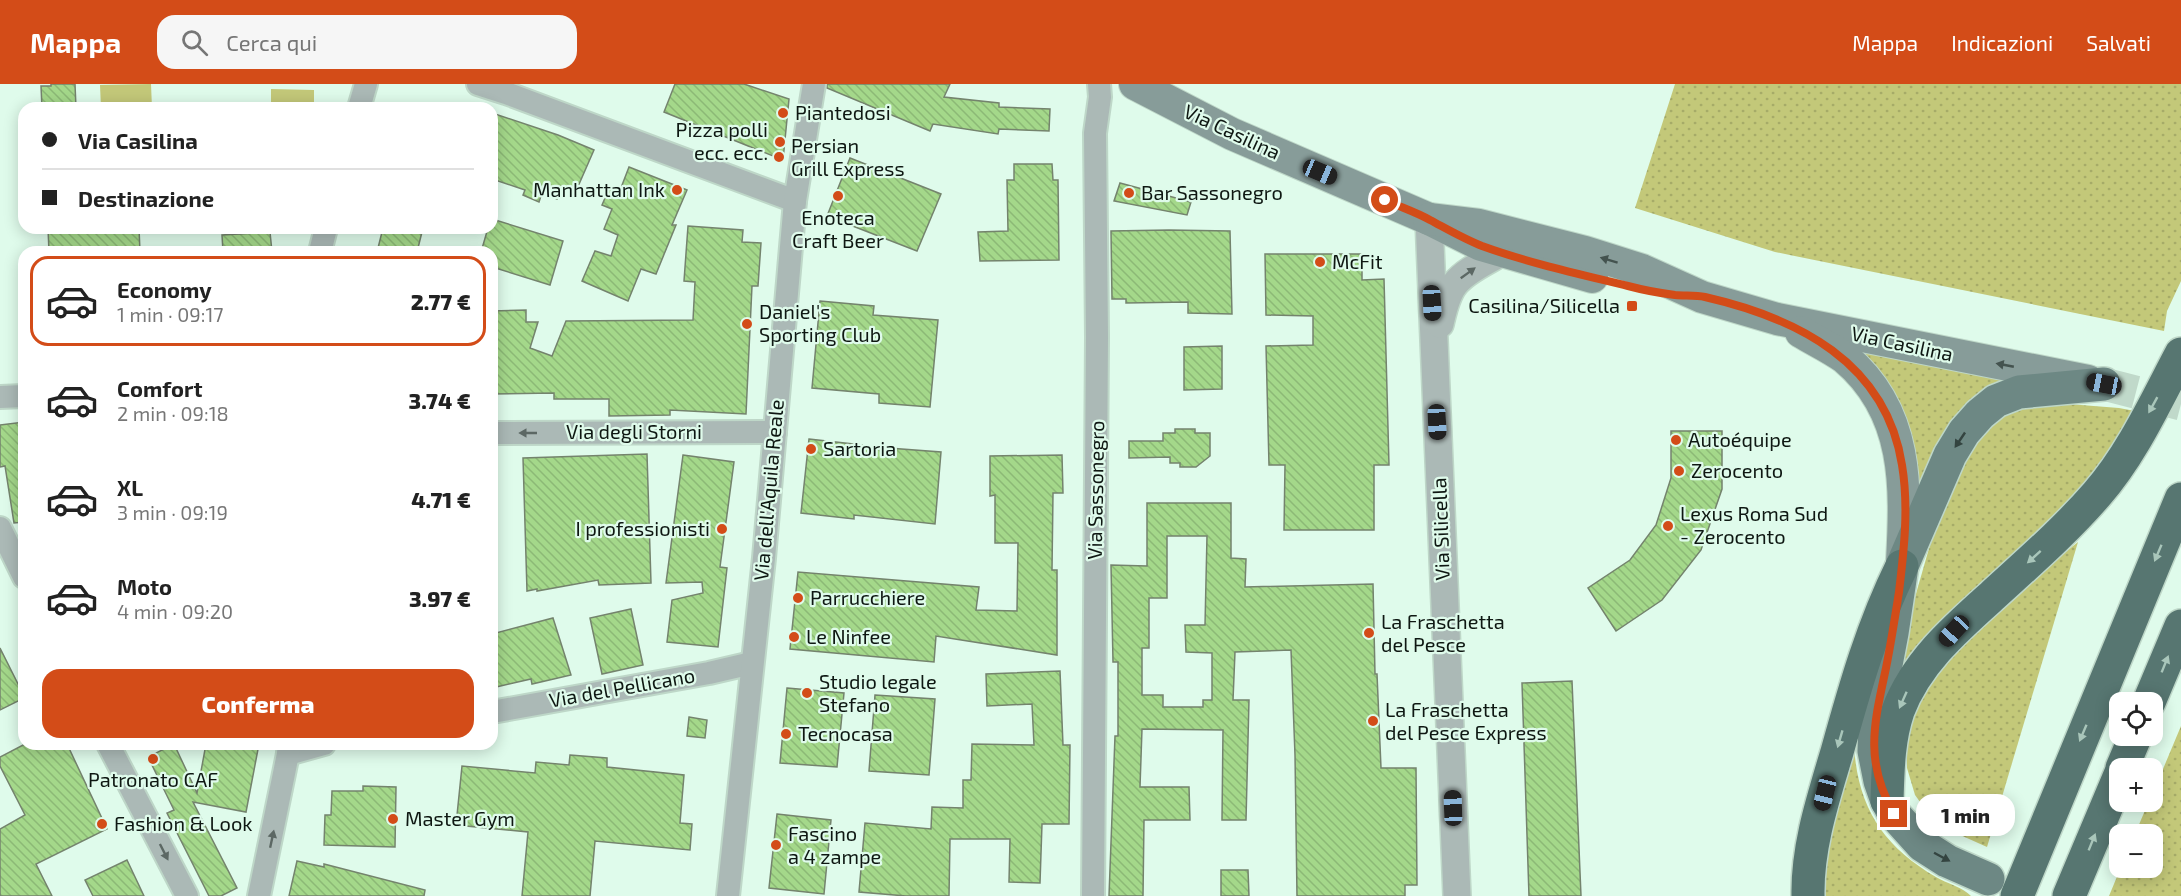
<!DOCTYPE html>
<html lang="it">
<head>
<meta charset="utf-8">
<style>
  :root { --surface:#fff; --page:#f6f6f6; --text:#222; --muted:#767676; --line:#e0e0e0; --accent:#d34c18 }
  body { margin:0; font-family:"Exo 2",sans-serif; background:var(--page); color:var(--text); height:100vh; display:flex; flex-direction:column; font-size:22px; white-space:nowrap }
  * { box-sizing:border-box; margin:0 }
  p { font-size:20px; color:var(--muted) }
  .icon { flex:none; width:33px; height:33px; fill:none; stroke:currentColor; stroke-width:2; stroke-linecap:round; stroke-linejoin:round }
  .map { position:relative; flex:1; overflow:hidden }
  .details { position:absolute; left:18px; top:162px; width:480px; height:504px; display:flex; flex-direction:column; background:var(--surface); border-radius:18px; box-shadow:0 3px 15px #0003 }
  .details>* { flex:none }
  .top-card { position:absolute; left:18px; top:18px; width:480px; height:132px; border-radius:18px; box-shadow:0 3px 15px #0003; display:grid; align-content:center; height:132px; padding:0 24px; background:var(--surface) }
  .controls { position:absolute; left:2109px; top:608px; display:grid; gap:12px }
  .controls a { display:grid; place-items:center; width:54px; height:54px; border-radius:12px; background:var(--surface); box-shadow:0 3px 15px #0003; font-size:30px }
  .end { position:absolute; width:27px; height:27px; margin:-14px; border:8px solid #d34c18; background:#fff; box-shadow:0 0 0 3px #fff }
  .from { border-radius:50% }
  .bubble { position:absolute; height:42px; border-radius:18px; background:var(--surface); box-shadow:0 3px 15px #0003; font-size:20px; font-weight:800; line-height:42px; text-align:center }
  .car { position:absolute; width:18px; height:36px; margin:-18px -9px; border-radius:8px; box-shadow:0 0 4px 2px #0007; background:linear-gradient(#222 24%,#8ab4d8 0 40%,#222 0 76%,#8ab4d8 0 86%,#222 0) }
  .top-card b { display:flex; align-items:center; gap:21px; height:57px; font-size:22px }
  .top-card b+b { border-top:2px solid var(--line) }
  .top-card i { width:15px; height:15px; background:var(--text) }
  ul { padding:10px 0 0; list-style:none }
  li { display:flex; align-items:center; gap:18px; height:90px; margin:0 12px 9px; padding:0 12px; border:3px solid transparent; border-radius:18px }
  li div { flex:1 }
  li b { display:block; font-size:22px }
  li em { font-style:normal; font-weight:800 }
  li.active { border-color:var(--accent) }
  li>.icon { width:54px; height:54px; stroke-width:1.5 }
  .primary-button { display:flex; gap:12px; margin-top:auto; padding:12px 24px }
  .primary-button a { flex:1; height:69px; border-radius:18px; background:var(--accent); color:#fff; font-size:24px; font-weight:800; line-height:69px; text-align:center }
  header { display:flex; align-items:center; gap:36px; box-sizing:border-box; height:84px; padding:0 30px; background:var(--accent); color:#fff }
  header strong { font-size:28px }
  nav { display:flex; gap:33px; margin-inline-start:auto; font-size:21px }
  .search { width:420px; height:54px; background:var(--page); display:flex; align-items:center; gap:15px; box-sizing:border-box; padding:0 21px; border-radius:18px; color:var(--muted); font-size:22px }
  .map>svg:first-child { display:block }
  .grass { fill:url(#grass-dots) }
  .green { fill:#c3c879 }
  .building { fill:url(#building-back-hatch); stroke:#74836d; stroke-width:1.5; fill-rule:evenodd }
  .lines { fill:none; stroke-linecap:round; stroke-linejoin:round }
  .primary-tunnel { stroke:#c0d9ca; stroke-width:33; stroke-dasharray:33 16; stroke-linecap:butt }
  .minor-casing { stroke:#bed7c8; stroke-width:26 }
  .tertiary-casing { stroke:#bed7c8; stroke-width:30 }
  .secondary-casing { stroke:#bed7c8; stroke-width:34 }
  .primary-casing { stroke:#bed7c8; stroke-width:36 }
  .motorway-casing { stroke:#bed7c8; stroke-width:36 }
  .minor { stroke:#abb9b6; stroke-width:22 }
  .tertiary { stroke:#abb9b6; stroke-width:27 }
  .secondary { stroke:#879c99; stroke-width:32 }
  .primary { stroke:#6d8884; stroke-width:33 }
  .motorway { stroke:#577671; stroke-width:33 }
  .oneway { fill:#44534f }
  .oneway2 { fill:#5c6864 }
  .oneway3 { fill:#a9c6ba }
  .oneway4 { fill:#344440 }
  .route { stroke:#d34c18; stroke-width:8 }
  .poi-dot { fill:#d34c18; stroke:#dffbeb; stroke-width:2 }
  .labels { text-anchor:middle; stroke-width:4.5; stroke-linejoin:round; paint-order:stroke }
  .poi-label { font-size:20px; fill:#0e1712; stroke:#dffbeb; text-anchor:start }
  .street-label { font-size:20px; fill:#0e1712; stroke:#dffbeb }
</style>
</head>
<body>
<header>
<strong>Mappa</strong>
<div class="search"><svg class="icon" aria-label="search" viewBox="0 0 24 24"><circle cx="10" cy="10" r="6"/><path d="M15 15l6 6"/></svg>Cerca qui</div>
<nav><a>Mappa</a><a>Indicazioni</a><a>Salvati</a></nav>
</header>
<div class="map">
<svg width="2181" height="812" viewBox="0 0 2181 812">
  <defs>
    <pattern id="grass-dots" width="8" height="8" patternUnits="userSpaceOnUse" patternTransform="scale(1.5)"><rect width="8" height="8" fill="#c3c879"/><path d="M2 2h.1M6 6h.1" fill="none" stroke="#a6ab68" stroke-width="1.8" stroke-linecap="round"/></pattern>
    <pattern id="building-back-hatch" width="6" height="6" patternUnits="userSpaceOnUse" patternTransform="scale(1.5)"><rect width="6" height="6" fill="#a4d88a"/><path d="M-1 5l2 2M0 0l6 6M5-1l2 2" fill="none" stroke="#8cb976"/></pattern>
  </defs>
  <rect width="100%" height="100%" fill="#dffbeb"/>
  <!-- grass -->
  <g class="grass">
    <path d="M1675,0H2181V197L2167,227L2164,247L1775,168L1635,124Z"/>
    <path d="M1845,258L2018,298L1919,407L1916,377Z"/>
    <path d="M2043,318L2119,324L2135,327L2113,369L1885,618L1944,412L1991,332Z"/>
    <path d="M2078,458L1987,763L1958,750L1938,737L1923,722L1915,711L1907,684L1906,654L1918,608L1996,524Z"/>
    <path d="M2181,642V812H2109L2121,783H2152V750H2135L2149,717H2152L2153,709Z"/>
    <path d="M1854,662C1858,724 1883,762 1936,793C1946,799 1964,804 1971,812H1820V779Z"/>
  </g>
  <!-- green -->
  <g class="green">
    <path d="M151,0L152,24H101L100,1Z"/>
    <path d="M271,5L314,6V24H271Z"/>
  </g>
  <!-- building -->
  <g class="building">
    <path d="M51,0H75L76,24H42L41,2H51Z"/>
    <path d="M675,0H744L789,15L783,76L664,28Z"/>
    <path d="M827,0H950L944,13L999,19V23L1050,25L1049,47L999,45L998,50L933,40L930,47L827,4Z"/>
    <path d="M492,29L558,51L594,66L576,107L562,102L557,115L542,109L539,118L523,111L525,106L492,95Z"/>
    <path d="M850,74L941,110L917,167L827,132Z"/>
    <path d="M1014,80H1052L1053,96H1058L1059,176L980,177L978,148L1008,147L1007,96H1014Z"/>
    <path d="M629,83L687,106L672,141H676L656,190L641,185L628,217L582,197L595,167L611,172L618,151L604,145L612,125L602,121L609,105L619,109Z"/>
    <path d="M1120,99L1191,118L1187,131L1114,117Z"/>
    <path d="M492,135L563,157L550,201L492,183V168H481L488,144H492Z"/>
    <path d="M688,142L743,146L742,158L761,159L758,202H752L746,330L670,326V331L609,332V315H554V309L492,310V227L526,226V238H538L530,264L552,272L566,237L693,236L695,198L684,197Z"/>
    <path d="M48,144H139L140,168H49Z"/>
    <path d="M383,144H406L422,148L417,168H377Z"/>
    <path d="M1169,146L1230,147L1232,230L1188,229V218L1126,219V215H1112L1111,147Z"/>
    <path d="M270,148L272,168H223L222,151Z"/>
    <path d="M1265,170H1362V196L1384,195L1389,381H1374V446H1284L1285,381H1269L1266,262L1313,261V232L1266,231Z"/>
    <path d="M820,217L874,222L873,231L938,236L930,323L879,319V310L812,304Z"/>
    <path d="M1222,262V305L1184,306V263Z"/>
    <path d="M24,338V438L14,439L5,382L0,383V341Z"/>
    <path d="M1175,345H1195V349H1210V372L1196,383H1180V379H1170V373L1129,374V357H1163V349H1175Z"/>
    <path d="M1671,347H1722V405L1701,466L1662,516L1616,547L1588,504L1630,476L1656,441L1671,394Z"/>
    <path d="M809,355L862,361V362L941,368L935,440L854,431V435L801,429Z"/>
    <path d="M647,370L651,499L599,501L598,496L537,507V505L527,507L523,374Z"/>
    <path d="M683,371L734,378L720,483L727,484L718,563L667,558L672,516L703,509L702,498L666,499Z"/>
    <path d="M1062,371L1063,409H1053L1052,486H1057V571L936,552L934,578L790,565L798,488L979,503L976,526L1017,527L1018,459H995V411L990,412V372Z"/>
    <path d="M1147,419H1231V474L1246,475L1245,503L1373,500L1375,590H1377L1381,684H1416L1417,801H1405V812H1297L1295,671L1291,566L1235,568L1233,616H1249L1246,736H1222L1223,646L1142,645L1140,703H1189L1190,736H1144L1143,812H1109L1115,652H1118V578H1113L1111,481L1147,482ZM1167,452H1207L1205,541H1185L1186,568L1212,569V616H1203V623H1163V611H1142V564H1149V514H1167Z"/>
    <path d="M631,525L643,581L602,590L590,534Z"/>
    <path d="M553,534L571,591L532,600L531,595L492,604V550Z"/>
    <path d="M0,564L24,612V614L0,626Z"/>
    <path d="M1060,587L1063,661H1070L1069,740H1042L1040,799L1009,798L1010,755H950L949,812H906L859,808L865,739L931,745L932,723L963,724V696H971L972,660L1034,661L1032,620L987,622L986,590Z"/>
    <path d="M1572,597L1581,812H1529L1522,599Z"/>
    <path d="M787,604L844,609L837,683L780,679Z"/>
    <path d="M875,611L935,615L929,691L869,687Z"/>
    <path d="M689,633L707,636L705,654L687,652Z"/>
    <path d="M25,660H67L107,745L36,780L52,812H0V745L25,731L0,682V673Z"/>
    <path d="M174,660L197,709L206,660H259L246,728L193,718L237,804L221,812H209L167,729L174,726L148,673Z"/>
    <path d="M570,671L607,674V683L684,691L680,739L692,740L690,766L595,757L590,812H522L528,748L456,741L462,682L535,689L536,678L569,681Z"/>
    <path d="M363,702L396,703L395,763L324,761L325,731H331L332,707H363Z"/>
    <path d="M777,730L831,736L824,810L769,804Z"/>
    <path d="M127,776L144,812H93L85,796Z"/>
    <path d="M297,777L324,783V780L425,806L424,812H289Z"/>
    <path d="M1221,786H1248L1249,812H1221Z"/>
  </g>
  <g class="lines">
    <!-- primary-tunnel -->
    <path class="primary-tunnel" d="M2104,300L2181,320"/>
    <defs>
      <g id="minor">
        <path d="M478,0L506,9L795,117"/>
        <path d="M359,24L366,0"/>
        <path d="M320,168L326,144"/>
        <path d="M0,313L24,312"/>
        <path d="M492,349L775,348"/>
        <path d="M0,444L24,493"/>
        <path d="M492,628L709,589L752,579"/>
        <path d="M108,660L187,812"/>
        <path d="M288,670L324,660"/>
        <path d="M259,812L290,660"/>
        <path d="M728,812L764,474L795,117L814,0"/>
        <path d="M1093,812L1097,253L1095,49L1100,13L1099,0"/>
      </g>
      <g id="tertiary">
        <path d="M1429,135L1457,812"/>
        <path d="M1440,240C1443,227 1446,211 1455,200C1466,186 1486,178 1502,168"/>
      </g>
      <g id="secondary">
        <path d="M1135,0L1232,50L1429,135L1481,161L1592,193"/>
        <path d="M1429,135L1479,141L1585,168L1642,186L1702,213L1777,235L2088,297"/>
        <path d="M1801,248C1816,257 1831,264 1845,274C1909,328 1906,403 1902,478"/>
      </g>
      <path id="primary" d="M1988,795L1947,777L1922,761L1894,730L1887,717L1880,697L1874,667L1875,639L1892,549L1902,482L1950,371L1964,348L1980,330L1996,317L2019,308L2104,300"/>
      <g id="motorway">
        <path d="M2149,618L2181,542"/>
        <path d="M2122,684L2136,651"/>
        <path d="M1887,717C1888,687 1888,657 1898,627C1916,579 1955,545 1992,512C2028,479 2065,447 2097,410C2132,370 2156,317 2181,270"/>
        <path d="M1808,812C1807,763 1823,715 1837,668C1855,603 1872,543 1902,482"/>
        <path d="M2017,812L2181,415"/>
        <path d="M2069,812L2120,691"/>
      </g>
    </defs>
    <!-- minor casing -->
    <use href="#minor" class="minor-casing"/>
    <!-- tertiary casing -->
    <use href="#tertiary" class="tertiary-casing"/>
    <!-- secondary casing -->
    <use href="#secondary" class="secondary-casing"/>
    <!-- primary casing -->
    <use href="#primary" class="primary-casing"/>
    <!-- motorway casing -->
    <use href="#motorway" class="motorway-casing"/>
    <!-- minor -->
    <use href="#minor" class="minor"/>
    <!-- tertiary -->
    <use href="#tertiary" class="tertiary"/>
    <!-- secondary -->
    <use href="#secondary" class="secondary"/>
    <!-- primary -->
    <use href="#primary" class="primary"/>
    <!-- motorway -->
    <use href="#motorway" class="motorway"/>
  </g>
  <!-- one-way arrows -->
  <defs><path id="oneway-solid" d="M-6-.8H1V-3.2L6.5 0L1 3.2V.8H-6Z" transform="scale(1.5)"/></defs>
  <g class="oneway">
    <use href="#oneway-solid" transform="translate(1609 176) rotate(-163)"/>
    <use href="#oneway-solid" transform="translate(2005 281) rotate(-169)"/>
  </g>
  <g class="oneway2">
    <use href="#oneway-solid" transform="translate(1468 189) rotate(-36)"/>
    <use href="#oneway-solid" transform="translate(528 349) rotate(180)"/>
    <use href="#oneway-solid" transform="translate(272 755) rotate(-78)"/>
    <use href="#oneway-solid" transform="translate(164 768) rotate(63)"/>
  </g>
  <g class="oneway3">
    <use href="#oneway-solid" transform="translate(2153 321) rotate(119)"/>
    <use href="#oneway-solid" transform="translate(2158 469) rotate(113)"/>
    <use href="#oneway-solid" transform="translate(2034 473) rotate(138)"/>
    <use href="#oneway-solid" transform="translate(2165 580) rotate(-68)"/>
    <use href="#oneway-solid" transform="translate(1903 616) rotate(114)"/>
    <use href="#oneway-solid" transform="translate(2083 649) rotate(113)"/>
    <use href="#oneway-solid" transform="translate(1840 655) rotate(106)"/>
    <use href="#oneway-solid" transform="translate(2092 758) rotate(-68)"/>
  </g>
  <g class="oneway4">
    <use href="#oneway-solid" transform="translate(1960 356) rotate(124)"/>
    <use href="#oneway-solid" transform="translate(1942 773) rotate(28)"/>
  </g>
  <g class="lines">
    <!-- route -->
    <path class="route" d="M1385,116C1400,123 1416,128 1430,136C1447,145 1464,155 1482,162C1529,179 1579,190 1628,202C1643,206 1659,209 1675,211C1685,212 1695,211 1705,213C1797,234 1886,278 1902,381C1909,423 1904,466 1899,508C1895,533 1891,559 1886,584C1874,640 1864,677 1894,730"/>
  </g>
  <!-- markers -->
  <g class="poi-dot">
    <circle cx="783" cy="29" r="6"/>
    <circle cx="780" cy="58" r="6"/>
    <circle cx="779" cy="73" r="6"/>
    <circle cx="677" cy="106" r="6"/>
    <circle cx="1129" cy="109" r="6"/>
    <circle cx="838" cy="112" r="6"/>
    <circle cx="1320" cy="178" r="6"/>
    <rect x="1626" y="216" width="12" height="12" rx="3"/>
    <circle cx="747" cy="240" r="6"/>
    <circle cx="1676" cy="356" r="6"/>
    <circle cx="811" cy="365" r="6"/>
    <circle cx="1679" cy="387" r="6"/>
    <circle cx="1668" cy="442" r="6"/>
    <circle cx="722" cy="445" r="6"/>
    <circle cx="798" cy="514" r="6"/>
    <circle cx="1369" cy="549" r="6"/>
    <circle cx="794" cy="553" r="6"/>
    <circle cx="807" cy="609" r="6"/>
    <circle cx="1373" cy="637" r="6"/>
    <circle cx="786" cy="650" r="6"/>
    <circle cx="153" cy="675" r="6"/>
    <circle cx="393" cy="735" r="6"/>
    <circle cx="102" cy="740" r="6"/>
    <circle cx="776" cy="761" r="6"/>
  </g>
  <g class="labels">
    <!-- poi labels -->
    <g class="poi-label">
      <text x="795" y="36">Piantedosi</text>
      <text x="768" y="53" text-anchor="end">Pizza polli<tspan x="768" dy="23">ecc. ecc.</tspan></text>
      <text x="791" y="69">Persian<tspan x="791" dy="23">Grill Express</tspan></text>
      <text x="665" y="113" text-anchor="end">Manhattan Ink</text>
      <text x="1141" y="116">Bar Sassonegro</text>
      <text x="838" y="141" text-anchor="middle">Enoteca<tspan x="838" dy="23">Craft Beer</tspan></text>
      <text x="1332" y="185">McFit</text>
      <text x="1620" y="229" text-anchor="end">Casilina/Silicella</text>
      <text x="759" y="235">Daniel's<tspan x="759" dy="23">Sporting Club</tspan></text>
      <text x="1688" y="363">Autoéquipe</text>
      <text x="823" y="372">Sartoria</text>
      <text x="1691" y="394">Zerocento</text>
      <text x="1680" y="437">Lexus Roma Sud<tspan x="1680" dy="23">- Zerocento</tspan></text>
      <text x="710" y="452" text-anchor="end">I professionisti</text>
      <text x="810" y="521">Parrucchiere</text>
      <text x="1381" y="545">La Fraschetta<tspan x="1381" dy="23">del Pesce</tspan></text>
      <text x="806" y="560">Le Ninfee</text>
      <text x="819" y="605">Studio legale<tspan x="819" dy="23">Stefano</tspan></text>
      <text x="1385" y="633">La Fraschetta<tspan x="1385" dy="23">del Pesce Express</tspan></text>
      <text x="798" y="657">Tecnocasa</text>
      <text x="153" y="703" text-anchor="middle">Patronato CAF</text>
      <text x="405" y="742">Master Gym</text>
      <text x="114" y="747">Fashion &amp; Look</text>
      <text x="788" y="757">Fascino<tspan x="788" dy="23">a 4 zampe</tspan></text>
    </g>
    <!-- street labels -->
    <g class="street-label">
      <text transform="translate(1232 48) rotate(25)" y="7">Via Casilina</text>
      <text transform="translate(1902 260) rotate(12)" y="7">Via Casilina</text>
      <text x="634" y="355">Via degli Storni</text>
      <text transform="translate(769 406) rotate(-85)" y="7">Via dell'Aquila Reale</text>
      <text transform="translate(1096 406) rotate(-89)" y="7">Via Sassonegro</text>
      <text transform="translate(1441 445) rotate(-92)" y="7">Via Silicella</text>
      <text transform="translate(622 604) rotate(-10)" y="7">Via del Pellicano</text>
    </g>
  </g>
</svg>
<div class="controls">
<a><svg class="icon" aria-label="locate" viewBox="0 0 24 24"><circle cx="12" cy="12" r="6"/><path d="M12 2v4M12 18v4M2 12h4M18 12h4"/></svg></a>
<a>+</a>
<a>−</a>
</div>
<i class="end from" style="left:1385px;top:116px"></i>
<i class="end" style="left:1894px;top:730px"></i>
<div class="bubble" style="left:1916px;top:710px;width:99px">1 min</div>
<i class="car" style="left:1320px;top:88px;rotate:113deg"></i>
<i class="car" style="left:1432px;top:219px;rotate:177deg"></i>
<i class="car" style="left:2104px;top:300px;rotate:281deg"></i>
<i class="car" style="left:1437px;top:338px;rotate:177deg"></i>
<i class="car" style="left:1954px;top:547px;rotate:223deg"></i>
<i class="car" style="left:1825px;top:709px;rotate:194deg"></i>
<i class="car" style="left:1453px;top:724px;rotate:358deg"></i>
<div class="top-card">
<b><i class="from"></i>Via Casilina</b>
<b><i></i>Destinazione</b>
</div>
<section class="details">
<ul>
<li class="active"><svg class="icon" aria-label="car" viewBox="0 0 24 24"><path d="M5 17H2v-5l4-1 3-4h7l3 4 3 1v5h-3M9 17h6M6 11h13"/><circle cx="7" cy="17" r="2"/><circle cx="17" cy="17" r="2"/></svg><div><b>Economy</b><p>1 min · 09:17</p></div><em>2.77 €</em></li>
<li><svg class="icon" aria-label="car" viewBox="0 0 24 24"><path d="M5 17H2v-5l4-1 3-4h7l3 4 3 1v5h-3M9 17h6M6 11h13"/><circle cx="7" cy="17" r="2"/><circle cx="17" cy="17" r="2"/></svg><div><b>Comfort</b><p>2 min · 09:18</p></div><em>3.74 €</em></li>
<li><svg class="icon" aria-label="car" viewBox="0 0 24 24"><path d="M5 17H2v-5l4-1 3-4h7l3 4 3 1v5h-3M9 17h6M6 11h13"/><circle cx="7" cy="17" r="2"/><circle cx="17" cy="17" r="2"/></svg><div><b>XL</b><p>3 min · 09:19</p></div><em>4.71 €</em></li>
<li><svg class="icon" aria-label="car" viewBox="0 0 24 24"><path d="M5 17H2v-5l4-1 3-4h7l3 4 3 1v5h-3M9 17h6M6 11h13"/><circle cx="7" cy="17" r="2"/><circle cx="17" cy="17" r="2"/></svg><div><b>Moto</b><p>4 min · 09:20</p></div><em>3.97 €</em></li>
</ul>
<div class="primary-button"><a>Conferma</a></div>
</section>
</div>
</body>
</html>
